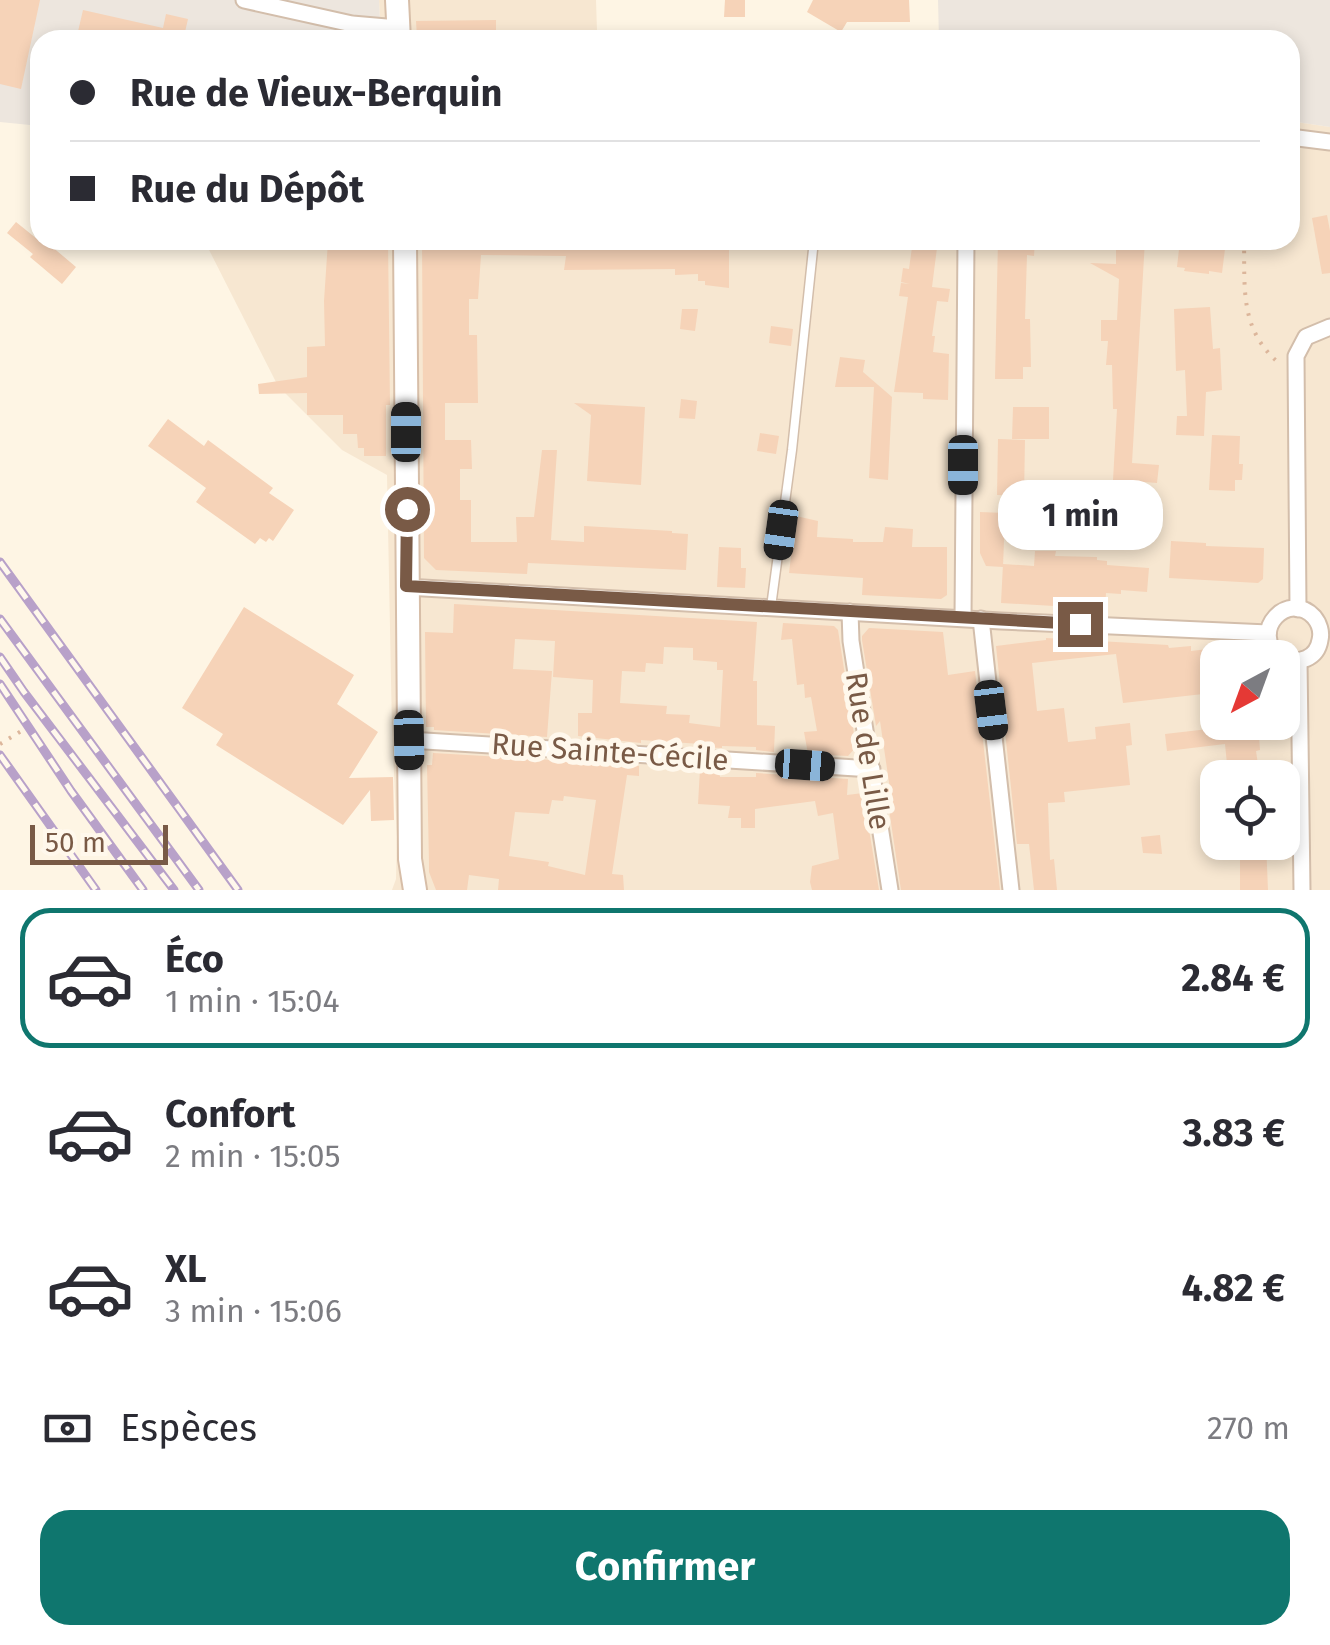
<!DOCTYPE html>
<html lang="fr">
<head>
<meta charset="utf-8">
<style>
  :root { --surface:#fff; --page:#f7f7f7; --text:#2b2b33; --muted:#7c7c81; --line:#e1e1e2; --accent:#0f766e }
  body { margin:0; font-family:"Fira Sans",sans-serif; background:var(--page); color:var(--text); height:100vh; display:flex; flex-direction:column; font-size:38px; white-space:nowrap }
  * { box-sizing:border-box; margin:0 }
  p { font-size:32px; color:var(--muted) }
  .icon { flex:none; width:55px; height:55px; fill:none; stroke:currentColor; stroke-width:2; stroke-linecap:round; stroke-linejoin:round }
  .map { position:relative; height:890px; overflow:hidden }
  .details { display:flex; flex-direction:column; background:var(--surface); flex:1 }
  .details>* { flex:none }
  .hud { position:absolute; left:30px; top:30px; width:1270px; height:220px; border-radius:30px; box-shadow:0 5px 15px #0003; display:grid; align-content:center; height:220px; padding:0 40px; background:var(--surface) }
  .needle { width:65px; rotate:221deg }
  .fabs { position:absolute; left:1200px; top:640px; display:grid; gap:20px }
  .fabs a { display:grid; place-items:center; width:100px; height:100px; border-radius:20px; background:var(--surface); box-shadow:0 5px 15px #0003; font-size:50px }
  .scale { position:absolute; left:30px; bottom:25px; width:138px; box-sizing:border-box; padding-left:10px; border:5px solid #795a46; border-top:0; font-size:28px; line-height:35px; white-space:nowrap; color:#795a46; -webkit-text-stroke:8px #fff8ec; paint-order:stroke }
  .end { position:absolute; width:45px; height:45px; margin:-22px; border:12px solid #795a46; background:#fff; box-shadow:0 0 0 5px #fff }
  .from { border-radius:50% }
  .bubble { position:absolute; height:70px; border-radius:30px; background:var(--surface); box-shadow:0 5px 15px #0003; font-size:32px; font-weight:700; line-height:70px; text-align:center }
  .car { position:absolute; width:30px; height:60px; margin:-30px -15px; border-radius:12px; box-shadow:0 0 8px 2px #0007; background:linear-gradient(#222 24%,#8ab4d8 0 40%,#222 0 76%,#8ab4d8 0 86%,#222 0) }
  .hud b { display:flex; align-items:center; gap:35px; height:95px; font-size:38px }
  .hud b+b { border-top:2px solid var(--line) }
  .hud i { width:25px; height:25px; background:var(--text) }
  ul { padding:18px 0 0; list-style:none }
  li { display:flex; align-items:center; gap:30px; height:140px; margin:0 20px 15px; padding:0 20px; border:5px solid transparent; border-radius:30px }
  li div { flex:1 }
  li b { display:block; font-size:38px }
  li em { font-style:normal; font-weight:700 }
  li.active { border-color:var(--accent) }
  li>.icon { width:90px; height:90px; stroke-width:1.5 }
  .pay { display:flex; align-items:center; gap:25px; height:110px; padding:0 40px; font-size:38px }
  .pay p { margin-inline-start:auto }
  .cta { display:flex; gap:20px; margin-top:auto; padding:20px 40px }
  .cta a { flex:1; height:115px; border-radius:30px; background:var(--accent); color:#fff; font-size:40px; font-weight:700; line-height:115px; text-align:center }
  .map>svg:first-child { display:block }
  .residential { fill:#f7e7d1; fill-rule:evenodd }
  .industrial { fill:#ede6de }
  .building { fill:#f6d3b8; fill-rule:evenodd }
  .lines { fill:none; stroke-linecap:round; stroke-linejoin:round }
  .lane-casing { stroke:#d3beab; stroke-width:11 }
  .street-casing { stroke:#d3beab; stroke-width:19 }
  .secondary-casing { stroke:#d7bea8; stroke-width:26 }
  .path { stroke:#dcb69b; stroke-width:4; stroke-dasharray:2.5 8; stroke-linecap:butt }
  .lane { stroke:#fff; stroke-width:8 }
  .street { stroke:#fff; stroke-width:15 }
  .secondary { stroke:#fff; stroke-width:22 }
  .rail-casing { stroke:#b8a1c9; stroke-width:9 }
  .rail { stroke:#fff8ec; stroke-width:5; stroke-dasharray:15; stroke-linecap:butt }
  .route { stroke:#795a46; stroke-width:12 }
  .labels { text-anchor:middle; stroke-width:10; stroke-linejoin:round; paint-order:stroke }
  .street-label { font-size:30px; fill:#795a46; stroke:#fff8ec }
</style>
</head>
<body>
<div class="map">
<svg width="1330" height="890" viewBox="0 0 1330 890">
  <rect width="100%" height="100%" fill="#fef5e4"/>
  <!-- residential -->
  <g class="residential">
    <path d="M379,0H596L597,31L606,32L607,40H381Z"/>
    <path d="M872,32H938L939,40H872Z"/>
    <path d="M1290,121L1330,127V890H392L396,879L397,837L392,730L387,475L342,450L278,386L204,240H1290ZM1218,658H1282V722H1218ZM1218,778H1282V842H1218Z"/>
  </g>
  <!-- industrial -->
  <g class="industrial">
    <path d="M0,0H379L381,40H40V126L0,122Z"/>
    <path d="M938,0H1330V127L1290,121V40H939Z"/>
  </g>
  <!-- building -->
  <g class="building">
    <path d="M0,0H40L21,89L0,84Z"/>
    <path d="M725,0H745V17H724Z"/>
    <path d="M813,0H909L910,22H847L841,32L807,12Z"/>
    <path d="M83,10L163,28L166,14L188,19L185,32L188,33V40H76Z"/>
    <path d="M496,20V40H444V37H417L416,21Z"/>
    <path d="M1327,215L1330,231V273L1322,274L1312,218Z"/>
    <path d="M16,222L42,243L44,240L76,267L62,284L30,257L33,254L7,233Z"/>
    <path d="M388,240L390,405H386V456H364V448H358L357,434H343V415H307V393L259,394L258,384L307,377V347L325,346L324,301L328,241Z"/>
    <path d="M422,240H729V288L705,285V281H698V274L675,275V269L564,270L566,256L481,255L478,299H469V335H477L478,403H445V440H471L472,469H460V500H471V542H517L516,517H534L542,450H557L551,540L584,542V526L672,531V533L688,534L686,570L528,563L527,574L436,570L424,558Z"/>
    <path d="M913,240H938L932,287L950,289L948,302L937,301L932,336H935L933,352L949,354L948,400L923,399V393L894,392L908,297L899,296L901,283L910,284L901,282L903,268L909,269Z"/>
    <path d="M998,240H1035L1034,256L1027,255L1025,319H1030L1031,367H1023V379H995Z"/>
    <path d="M1120,240H1145L1132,463L1159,465L1157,483L1133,481L1132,500L1112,498L1117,409H1113L1112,365H1106L1108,341H1101V320H1117L1119,279L1090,263L1116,264V249H1120Z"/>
    <path d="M1180,240H1219L1218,248L1225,249L1222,273L1209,271V274L1184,271L1185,268L1177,267Z"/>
    <path d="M1210,307L1213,349L1220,348L1222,390L1206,392L1204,436L1176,435L1177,416H1187L1185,370L1176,371L1174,309Z"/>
    <path d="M682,309H698L695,331L680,329Z"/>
    <path d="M771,326L793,329L791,346L769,343Z"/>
    <path d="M840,357L865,360L863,372L892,397L888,480L869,478L874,387H835Z"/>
    <path d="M681,399L697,401L695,419L679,418Z"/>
    <path d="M574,403L645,407L641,485L587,481L591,415Z"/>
    <path d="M1013,407H1049V439H1012Z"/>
    <path d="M168,419L204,446L208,440L273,488L269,493L294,510L273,541L269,538L266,542L260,538L255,544L196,502L206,488L148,446Z"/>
    <path d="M760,433L779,436L776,454L757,451Z"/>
    <path d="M1212,435L1240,436L1239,464H1243L1242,480H1235V491L1209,490Z"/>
    <path d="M998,439L1025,440L1024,496L997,495Z"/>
    <path d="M980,512L1005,513L1003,567L986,566L980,553Z"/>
    <path d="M796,516L818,521L817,537L853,539V542H883L885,527L913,529L912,547H947V595L941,599L862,595L863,578L789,573Z"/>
    <path d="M1171,541L1206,543V546L1264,548L1263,579L1258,583L1169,578Z"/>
    <path d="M719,547L741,548V568H746L745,588L717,587Z"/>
    <path d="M1035,551H1056L1055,556L1097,557V560L1107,561V565L1149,568L1147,592L1121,590V594L1106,593L1105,609L1001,603L1003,564L1034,566Z"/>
    <path d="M454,604L757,622L753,681H757V725L775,726L774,752L756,750V747L722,746V748L701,747V744L641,740V743L578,736V713H592L593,680L553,677L555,641L515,639L513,669L552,671L547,737L434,730V727H426L425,632L453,633ZM664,647L693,648V660L717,662V670H723L720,727L689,723L690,715L666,714L667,706L620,703L622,671L645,672L646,663L663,664Z"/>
    <path d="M244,607L354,675L337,704L378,732L349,778L393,777L394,820L371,821L370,790L343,825L216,745L223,734L182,708Z"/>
    <path d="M783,623L834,626L838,630L856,747L848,756L808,754L804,732L817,731L811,697L805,698L804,684L797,685L792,639L781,640Z"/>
    <path d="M869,628L943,632L948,675L975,671L1000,890H901L886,789H890L880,721L876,726L862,640V636Z"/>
    <path d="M1046,638L1168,645L1169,648L1191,646V651L1208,649L1212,693L1123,703L1116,654L1032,663L1037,711L1064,708L1068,742L1096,739L1095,727L1130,723L1132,745L1126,746L1130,785L1064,792L1065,802L1048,803L1050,860L1054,859L1057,890H1034L1029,844H1017L996,646L1046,640Z"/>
    <path d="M1216,722H1258L1260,750L1256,751L1260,778H1233L1232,763L1227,764L1225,744L1167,751L1165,734L1217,728Z"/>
    <path d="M433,753L568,761V764L639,766V776L627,775L612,874L623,875L624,890H498L499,879L469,875L467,890H436L429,872V863L427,765H432ZM564,796L596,800L585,875L548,866L549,862L509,856L515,812L549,814L552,800L563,801Z"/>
    <path d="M700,769L720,771V777H756V773L848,779L847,795L863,793L879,890H812L810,882L812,866L839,859L833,813L818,816L815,801L755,809V828H741V818H728L730,806L698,804Z"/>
    <path d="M1160,835L1162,854L1143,853L1141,837Z"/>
    <path d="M1226,842H1266L1268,890H1240V860L1228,859Z"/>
  </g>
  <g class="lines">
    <defs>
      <path id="lane" d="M771,607L792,450L814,240"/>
      <g id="street">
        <path d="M244,0L352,24L398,28"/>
        <path d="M1290,137L1330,142"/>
        <path d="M406,587L1001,621L1268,633"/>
        <path d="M1298,609L1296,356L1306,337L1330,327"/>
        <path d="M850,612L851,641L890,890"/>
        <path d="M963,618L966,240"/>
        <path d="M981,619L1011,890"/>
        <path d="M1280,658C1248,630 1289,590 1314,617C1319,623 1322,632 1320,640C1317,659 1299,664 1282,659"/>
        <path d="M1299,661L1302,890"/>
        <path d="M409,740L872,769"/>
      </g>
      <g id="secondary">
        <path d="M397,0L399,40"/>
        <path d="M405,240L410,859L415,890"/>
      </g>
    </defs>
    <!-- lane casing -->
    <use href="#lane" class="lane-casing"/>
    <!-- street casing -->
    <use href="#street" class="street-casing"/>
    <!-- secondary casing -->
    <use href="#secondary" class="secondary-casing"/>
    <!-- path -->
    <g class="path">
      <path d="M1244,240C1245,288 1239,330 1280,364"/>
      <path d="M0,744L28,727"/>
    </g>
    <!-- lane -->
    <use href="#lane" class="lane"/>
    <!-- street -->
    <use href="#street" class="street"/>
    <!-- secondary -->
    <use href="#secondary" class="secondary"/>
    <defs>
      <g id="rail">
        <path d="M0,562L238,890"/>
        <path d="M0,619L199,890"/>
        <path d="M0,657L24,692L174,890"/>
        <path d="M0,684L71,791L143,890"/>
        <path d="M0,755L96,890"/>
      </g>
    </defs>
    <!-- rail casing -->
    <use href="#rail" class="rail-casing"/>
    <!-- rail -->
    <use href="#rail" class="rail"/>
  </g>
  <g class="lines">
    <!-- route -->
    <path class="route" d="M407,509L406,586L1080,624"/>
  </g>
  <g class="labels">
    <!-- street labels -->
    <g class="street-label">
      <text transform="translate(868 751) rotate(81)" y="10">Rue de Lille</text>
      <text transform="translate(610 752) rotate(4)" y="10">Rue Sainte-Cécile</text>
    </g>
  </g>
</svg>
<div class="fabs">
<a><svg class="needle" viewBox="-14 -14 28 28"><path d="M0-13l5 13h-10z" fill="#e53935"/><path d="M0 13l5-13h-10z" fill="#7c7c81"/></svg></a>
<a><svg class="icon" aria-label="locate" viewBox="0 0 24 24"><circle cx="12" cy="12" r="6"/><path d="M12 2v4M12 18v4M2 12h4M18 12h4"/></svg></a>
</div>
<div class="scale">50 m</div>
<i class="end from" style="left:407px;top:509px"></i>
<i class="end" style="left:1080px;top:624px"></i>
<div class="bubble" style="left:998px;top:480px;width:165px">1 min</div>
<i class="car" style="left:406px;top:432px;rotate:0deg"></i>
<i class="car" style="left:963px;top:465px;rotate:180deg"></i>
<i class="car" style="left:781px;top:530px;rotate:188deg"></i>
<i class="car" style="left:991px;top:710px;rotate:173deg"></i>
<i class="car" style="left:409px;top:740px;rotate:179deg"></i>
<i class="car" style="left:805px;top:765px;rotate:94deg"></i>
<div class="hud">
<b><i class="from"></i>Rue de Vieux-Berquin</b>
<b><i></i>Rue du Dépôt</b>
</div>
</div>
<section class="details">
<ul>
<li class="active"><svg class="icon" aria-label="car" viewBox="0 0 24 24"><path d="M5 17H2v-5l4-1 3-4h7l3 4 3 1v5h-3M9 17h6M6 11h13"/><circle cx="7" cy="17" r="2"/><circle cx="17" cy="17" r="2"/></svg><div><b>Éco</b><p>1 min · 15:04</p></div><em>2.84 €</em></li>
<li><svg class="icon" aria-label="car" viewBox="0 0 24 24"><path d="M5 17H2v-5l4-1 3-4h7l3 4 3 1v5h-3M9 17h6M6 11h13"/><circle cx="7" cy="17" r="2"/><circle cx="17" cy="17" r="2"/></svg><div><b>Confort</b><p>2 min · 15:05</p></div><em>3.83 €</em></li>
<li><svg class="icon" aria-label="car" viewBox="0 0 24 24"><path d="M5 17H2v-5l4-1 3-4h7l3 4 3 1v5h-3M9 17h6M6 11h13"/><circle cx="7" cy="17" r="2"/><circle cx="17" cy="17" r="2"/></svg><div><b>XL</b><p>3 min · 15:06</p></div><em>4.82 €</em></li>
</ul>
<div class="pay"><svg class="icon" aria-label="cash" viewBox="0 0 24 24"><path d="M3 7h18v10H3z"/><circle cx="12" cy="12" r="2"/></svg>Espèces<p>270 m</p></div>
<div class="cta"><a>Confirmer</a></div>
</section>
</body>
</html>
